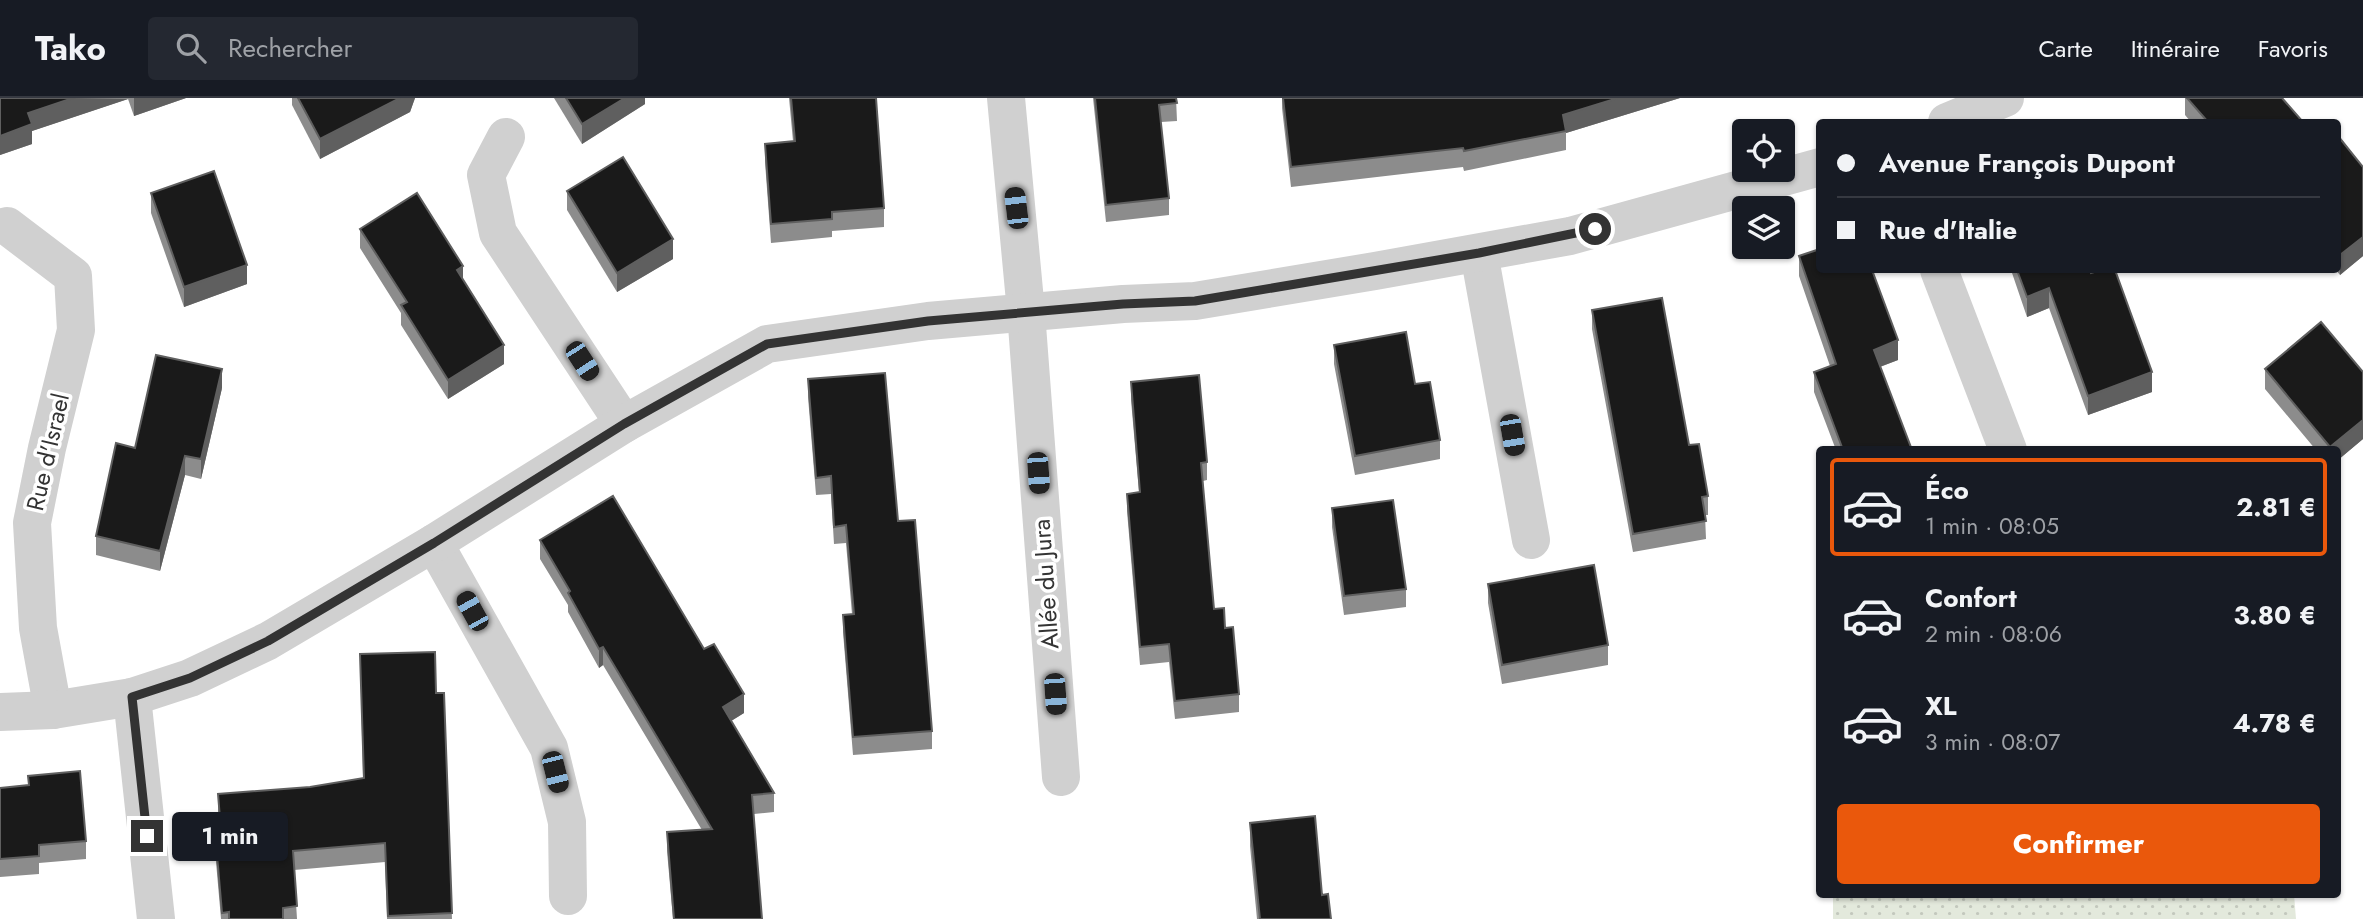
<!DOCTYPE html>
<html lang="fr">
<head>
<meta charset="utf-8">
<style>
  :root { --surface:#171b24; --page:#242831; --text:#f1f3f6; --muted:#9ea1a6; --line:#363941; --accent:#ea580c }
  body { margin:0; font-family:Jost,sans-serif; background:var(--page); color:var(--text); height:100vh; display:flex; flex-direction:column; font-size:26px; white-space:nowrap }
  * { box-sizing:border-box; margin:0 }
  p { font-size:23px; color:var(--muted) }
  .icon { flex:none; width:38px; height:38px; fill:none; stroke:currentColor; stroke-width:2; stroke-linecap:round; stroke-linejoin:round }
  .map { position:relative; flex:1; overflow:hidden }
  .details { position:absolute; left:1816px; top:348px; width:525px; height:452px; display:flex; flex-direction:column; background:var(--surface); border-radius:7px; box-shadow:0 2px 5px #0004 }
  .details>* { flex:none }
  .top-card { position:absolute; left:1816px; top:21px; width:525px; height:154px; border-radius:7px; box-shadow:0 2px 5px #0004; display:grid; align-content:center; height:154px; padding:0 21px; background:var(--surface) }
  .fabs { position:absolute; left:1732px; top:21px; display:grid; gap:14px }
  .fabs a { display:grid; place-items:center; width:63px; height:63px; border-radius:7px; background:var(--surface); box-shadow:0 2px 5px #0004; font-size:35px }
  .end { position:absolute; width:32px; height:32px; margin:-16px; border:9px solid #333; background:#fff; box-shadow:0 0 0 4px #fff }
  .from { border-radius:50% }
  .bubble { position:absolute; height:49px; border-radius:7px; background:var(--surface); box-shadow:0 2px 5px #0004; font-size:23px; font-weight:700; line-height:49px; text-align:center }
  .car { position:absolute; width:21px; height:42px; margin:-21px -10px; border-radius:9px; box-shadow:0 0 5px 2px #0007; background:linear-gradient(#222 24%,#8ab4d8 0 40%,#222 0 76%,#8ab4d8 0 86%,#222 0) }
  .top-card b { display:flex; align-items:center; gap:24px; height:66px; font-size:26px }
  .top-card b+b { border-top:2px solid var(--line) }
  .top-card i { width:18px; height:18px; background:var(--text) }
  ul { padding:12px 0 0; list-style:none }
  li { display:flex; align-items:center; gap:21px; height:98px; margin:0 14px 10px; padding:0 7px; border:4px solid transparent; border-radius:7px }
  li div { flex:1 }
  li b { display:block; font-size:26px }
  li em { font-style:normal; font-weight:700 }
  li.active { border-color:var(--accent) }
  li>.icon { width:63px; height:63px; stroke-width:1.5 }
  .action { display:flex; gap:14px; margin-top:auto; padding:14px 21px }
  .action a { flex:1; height:80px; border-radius:7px; background:var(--accent); color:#fff; font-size:28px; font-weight:700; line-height:80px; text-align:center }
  header { display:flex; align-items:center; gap:42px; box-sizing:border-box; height:98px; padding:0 35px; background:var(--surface); border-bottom:2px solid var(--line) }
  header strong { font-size:33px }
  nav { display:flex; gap:38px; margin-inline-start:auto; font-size:24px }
  .search { width:490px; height:63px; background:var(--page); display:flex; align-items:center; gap:18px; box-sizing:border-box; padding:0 24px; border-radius:7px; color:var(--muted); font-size:26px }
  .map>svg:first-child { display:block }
  .grass { fill:url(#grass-dots) }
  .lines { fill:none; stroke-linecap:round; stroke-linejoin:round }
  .minor { stroke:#d0d0d0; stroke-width:38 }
  .wall { fill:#8c8c8c }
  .shaded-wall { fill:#5f5f5f }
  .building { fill:#1a1a1a; stroke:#5f5f5f; stroke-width:2 }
  .route { stroke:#333; stroke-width:9 }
  .labels { text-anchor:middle; stroke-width:7; stroke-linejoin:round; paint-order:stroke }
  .street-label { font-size:24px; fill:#333; stroke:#fff }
</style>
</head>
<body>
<header>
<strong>Tako</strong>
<div class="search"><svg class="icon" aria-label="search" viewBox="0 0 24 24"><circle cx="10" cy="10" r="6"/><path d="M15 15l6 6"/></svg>Rechercher</div>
<nav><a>Carte</a><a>Itinéraire</a><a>Favoris</a></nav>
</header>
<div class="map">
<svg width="2363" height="821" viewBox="0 0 2363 821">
  <defs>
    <pattern id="grass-dots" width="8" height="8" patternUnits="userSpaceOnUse" patternTransform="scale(1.75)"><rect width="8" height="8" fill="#e3e9dc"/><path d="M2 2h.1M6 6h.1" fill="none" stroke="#c3c8bd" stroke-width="1.8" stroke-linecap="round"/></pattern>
  </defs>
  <rect width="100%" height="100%" fill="#fff"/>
  <!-- grass -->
  <path class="grass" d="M1833,796H2294L2296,821H1833Z"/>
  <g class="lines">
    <!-- minor -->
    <g class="minor">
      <path d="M1006,0L1026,214L1061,679"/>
      <path d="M1947,24L2005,0"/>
      <path d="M506,39L486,77L498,135L624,326"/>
      <path d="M7,128L73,178L76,232L47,350L32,425L38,530L53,612"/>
      <path d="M1479,155L1531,442"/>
      <path d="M1939,172L2008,352"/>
      <path d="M434,445L549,650L567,724L568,798"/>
      <path d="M132,599L156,821"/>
      <path d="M0,614L53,612L132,599L190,580L268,543L434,445L624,326L767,246L928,223L1123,206L1195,203L1375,173L1570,138L1820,69"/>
    </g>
  </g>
  <!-- wall -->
  <g class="wall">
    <path d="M0,0H186L134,18L128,1L32,33V46L0,57Z"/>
    <path d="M292,0H415L410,14L320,61L292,7Z"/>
    <path d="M554,0H645V6L582,46Z"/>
    <path d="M789,0H876L884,110V129L832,133V139L771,145L765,64V46L793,43Z"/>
    <path d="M1093,0H1176L1177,23L1161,24L1169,100V117L1106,124Z"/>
    <path d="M1282,0H1680L1566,35V52L1464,73L1463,69L1291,89L1282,10Z"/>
    <path d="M2185,0H2282L2303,24H2191L2185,17Z"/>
    <path d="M2338,38L2363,69V158L2340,177L2336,172H2338Z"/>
    <path d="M567,93L673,161L617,194L567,112Z"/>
    <path d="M151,95L247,186L184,209L151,115Z"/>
    <path d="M360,131L463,182L504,266L448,301L401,227V215L360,150Z"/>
    <path d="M1799,158L1898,262L1880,269L1912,352H1836L1814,294V274L1830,268L1799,178Z"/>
    <path d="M2011,172H2090L2152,294L2088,317L2049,210L2027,219Z"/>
    <path d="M1592,212L1689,347L1708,398V417H1705L1706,441L1633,454L1592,231Z"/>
    <path d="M1334,247L1415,286L1440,342V361L1355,377L1334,266Z"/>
    <path d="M2265,271L2363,341L2338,362V352H2316L2265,291Z"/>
    <path d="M808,281L898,423L932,633V651L853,657L843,534V517L852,516L846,445L834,446L831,396L816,397L808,299Z"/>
    <path d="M1131,284L1207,364V382L1203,383L1214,511L1225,530L1239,596V614L1175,621L1169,564L1140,567L1127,413V396L1139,394L1131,302Z"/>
    <path d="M222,290L201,381L185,377L160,473L96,457V438L135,350Z"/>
    <path d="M1332,410L1406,491V509L1344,517L1332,429Z"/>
    <path d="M540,442L704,551L744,615L731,623L774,695V714L754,716L762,821H673L667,753V734L702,732L603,567L599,570L568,514V507L540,461Z"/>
    <path d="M1488,486L1608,547V567L1502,586L1488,505Z"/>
    <path d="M360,556L436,595H444L452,821H387L385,764L294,772L297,821H221L216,764V745L220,744L218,715V696L310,689L363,680Z"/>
    <path d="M28,678L86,743V761L39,765V776L0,779V690L28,687Z"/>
    <path d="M1250,725L1322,797L1331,821H1257L1250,748Z"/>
  </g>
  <!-- shaded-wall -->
  <g class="shaded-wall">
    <path d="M73,0L128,1L32,33V46L0,57V38L28,15Z"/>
    <path d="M134,0H186L134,18Z"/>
    <path d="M400,0H415L410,14L320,61V41Z"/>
    <path d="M625,0H645V6L582,46V26Z"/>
    <path d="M1618,0H1680L1566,35L1563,17Z"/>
    <path d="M2363,139V158L2340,177V157Z"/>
    <path d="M673,141V161L617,194V175Z"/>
    <path d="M247,167V186L184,209V189Z"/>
    <path d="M463,168V187L457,172Z"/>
    <path d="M2049,190V210L2027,219V199Z"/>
    <path d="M1898,242V262L1874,271V252Z"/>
    <path d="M504,247V266L448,301V282Z"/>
    <path d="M222,271V290L201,381V361Z"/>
    <path d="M2152,274V294L2088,317V298Z"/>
    <path d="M2363,322V341L2338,362V352H2330V349Z"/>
    <path d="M185,358V377L160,473V453Z"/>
    <path d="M603,549V567L599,570V551Z"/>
    <path d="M744,596V615L723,628V609Z"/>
  </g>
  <!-- building -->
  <g class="building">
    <path d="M0,0H73L28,15L32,26L0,38Z"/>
    <path d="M298,0H400L320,41Z"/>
    <path d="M566,0H625L582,26Z"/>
    <path d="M791,0H876L884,110L832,114V121L771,126L765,46L795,43Z"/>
    <path d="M1095,0H1176L1177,5L1159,7L1169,100L1106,107Z"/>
    <path d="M1283,0H1618L1563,17L1566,33L1464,53L1463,50L1291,69Z"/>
    <path d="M2187,0H2282L2303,24H2208Z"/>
    <path d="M2338,38L2363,69V139L2340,157L2338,154Z"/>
    <path d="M623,59L673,141L617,175L567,93Z"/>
    <path d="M214,73L247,167L184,189L151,95Z"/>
    <path d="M417,95L463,168L457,172L504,247L448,282L401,207L407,204L360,131Z"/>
    <path d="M1820,151V172H1872L1898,242L1874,252L1912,352H1843L1814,274L1836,266L1799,158Z"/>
    <path d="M2017,172H2090L2091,175L2101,172H2115L2152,274L2088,298L2049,190L2027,199Z"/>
    <path d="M1662,200L1689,347L1699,346L1708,398L1702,399L1706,423L1633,436L1592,212Z"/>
    <path d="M2321,224L2363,274V322L2330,349L2265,271Z"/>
    <path d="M1406,234L1415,286L1430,284L1440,342L1355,358L1334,247Z"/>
    <path d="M156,257L222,271L201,361L185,358L160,453L96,438L116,345L135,350Z"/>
    <path d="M885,275L898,423L915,422L932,633L853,639L843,517L854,516L846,427L834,429L831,378L816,380L808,281Z"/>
    <path d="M1199,277L1207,364L1201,365L1214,511L1224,510L1225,530L1233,529L1239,596L1175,603L1169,546L1140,549L1127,396L1140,394L1131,284Z"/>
    <path d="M613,398L704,551L714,546L744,596L723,609L774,695L752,697L762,821H674L667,734L712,731L603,549L599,551L568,495L570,493L540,442Z"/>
    <path d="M1393,402L1406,491L1344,498L1332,410Z"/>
    <path d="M1594,467L1608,547L1502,567L1488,486Z"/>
    <path d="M435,554L436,595H444L452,815L388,818L385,745L293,753L297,808L283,810V821H229V814L222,815L216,745L222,744L218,696L310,689L364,680L360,556Z"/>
    <path d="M80,673L86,743L39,747V758L0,761V690L29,687L28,678Z"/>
    <path d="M1315,718L1322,797L1328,796L1331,821H1260L1250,725Z"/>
  </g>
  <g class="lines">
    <!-- route -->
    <path class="route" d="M147,738L132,599L190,580L268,543L434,445L624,326L767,246L928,223L1123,206L1195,203L1479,155L1595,131"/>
  </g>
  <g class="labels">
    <!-- street labels -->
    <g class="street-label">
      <text transform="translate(48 354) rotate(-77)" y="8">Rue d'Israel</text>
      <text transform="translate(1046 486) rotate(-94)" y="8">Allée du Jura</text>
    </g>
  </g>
</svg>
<div class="fabs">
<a><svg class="icon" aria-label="locate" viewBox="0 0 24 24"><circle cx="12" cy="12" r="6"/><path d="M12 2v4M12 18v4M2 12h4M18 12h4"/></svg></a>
<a><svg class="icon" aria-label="layers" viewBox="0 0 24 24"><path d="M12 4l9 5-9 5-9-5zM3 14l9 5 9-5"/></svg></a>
</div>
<i class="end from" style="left:1595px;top:131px"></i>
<i class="end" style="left:147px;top:738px"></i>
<div class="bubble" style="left:172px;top:714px;width:116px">1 min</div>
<i class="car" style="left:1016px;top:110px;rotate:353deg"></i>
<i class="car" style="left:582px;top:263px;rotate:147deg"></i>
<i class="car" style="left:1512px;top:337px;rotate:170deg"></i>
<i class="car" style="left:1038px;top:375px;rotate:176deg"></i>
<i class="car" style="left:472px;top:513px;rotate:331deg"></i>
<i class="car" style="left:1055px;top:596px;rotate:176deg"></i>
<i class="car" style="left:555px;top:674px;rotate:166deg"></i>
<div class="top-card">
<b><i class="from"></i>Avenue François Dupont</b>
<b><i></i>Rue d'Italie</b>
</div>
<section class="details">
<ul>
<li class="active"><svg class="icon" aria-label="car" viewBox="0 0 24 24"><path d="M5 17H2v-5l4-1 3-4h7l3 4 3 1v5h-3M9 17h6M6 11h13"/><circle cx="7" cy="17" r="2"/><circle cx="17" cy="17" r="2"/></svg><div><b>Éco</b><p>1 min · 08:05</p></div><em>2.81 €</em></li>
<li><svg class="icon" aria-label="car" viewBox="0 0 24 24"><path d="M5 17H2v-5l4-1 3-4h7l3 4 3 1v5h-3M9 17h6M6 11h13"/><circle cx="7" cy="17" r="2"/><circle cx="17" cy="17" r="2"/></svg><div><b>Confort</b><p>2 min · 08:06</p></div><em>3.80 €</em></li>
<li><svg class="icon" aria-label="car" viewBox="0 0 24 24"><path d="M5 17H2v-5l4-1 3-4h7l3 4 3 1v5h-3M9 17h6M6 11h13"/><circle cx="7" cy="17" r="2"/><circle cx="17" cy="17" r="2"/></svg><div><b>XL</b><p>3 min · 08:07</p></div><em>4.78 €</em></li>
</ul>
<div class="action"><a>Confirmer</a></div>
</section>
</div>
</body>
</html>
